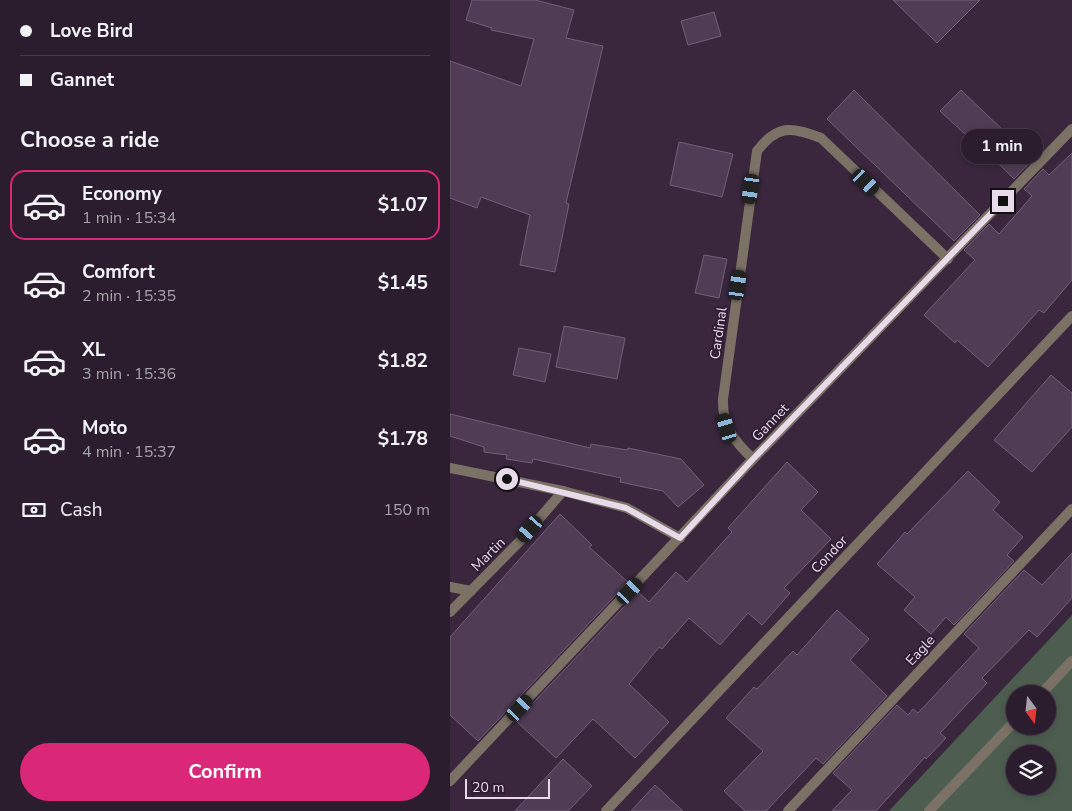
<!DOCTYPE html>
<html lang="en">
<head>
<meta charset="utf-8">
<style>
  :root { --surface:#2c1d2e; --page:#382a3a; --text:#f1f3f6; --muted:#a6a2aa; --line:#483b4a; --accent:#db2777 }
  body { margin:0; font-family:"Nunito Sans",sans-serif; background:var(--page); color:var(--text); height:100vh; display:flex; flex-direction:column; font-size:19px; white-space:nowrap }
  * { box-sizing:border-box; margin:0 }
  p { font-size:16px; color:var(--muted) }
  .icon { flex:none; width:28px; height:28px; fill:none; stroke:currentColor; stroke-width:2; stroke-linecap:round; stroke-linejoin:round }
  .map { position:relative; flex:1; overflow:hidden }
  .side { display:flex; flex-direction:column; background:var(--surface); width:450px }
  .side>* { flex:none }
  .guide { display:grid; align-content:center; height:110px; padding:0 20px; background:var(--surface) }
  .needle { width:32px; rotate:165deg }
  .controls { position:absolute; left:556px; top:685px; display:grid; gap:10px }
  .controls a { display:grid; place-items:center; width:50px; height:50px; border-radius:50%; background:var(--surface); box-shadow:0 2px 8px #0003,0 0 0 1px var(--line); font-size:25px }
  .scale { position:absolute; left:15px; bottom:12px; width:85px; box-sizing:border-box; padding-left:5px; border:2px solid #e7dbea; border-top:0; font-size:14px; line-height:18px; white-space:nowrap; color:#e7dbea; -webkit-text-stroke:4px #2f1d33; paint-order:stroke }
  .end { position:absolute; width:22px; height:22px; margin:-11px; border:6px solid #e7dbea; background:#111; box-shadow:0 0 0 2px #111 }
  .from { border-radius:50% }
  .bubble { position:absolute; height:35px; border-radius:18px; background:var(--surface); box-shadow:0 2px 8px #0003,0 0 0 1px var(--line); font-size:16px; font-weight:700; line-height:35px; text-align:center }
  .car { position:absolute; width:15px; height:30px; margin:-15px -8px; border-radius:6px; box-shadow:0 0 4px 1px #0007; background:linear-gradient(#222 24%,#8ab4d8 0 40%,#222 0 76%,#8ab4d8 0 86%,#222 0) }
  .guide b { display:flex; align-items:center; gap:18px; height:48px; font-size:19px }
  .guide b+b { border-top:1px solid var(--line) }
  .guide i { width:12px; height:12px; background:var(--text) }
  ul { padding:0; list-style:none }
  li { display:flex; align-items:center; gap:15px; height:70px; margin:0 10px 8px; padding:0 10px; border:2px solid transparent; border-radius:15px }
  li div { flex:1 }
  li b { display:block; font-size:19px }
  li em { font-style:normal; font-weight:700 }
  li.current { border-color:var(--accent) }
  li>.icon { width:45px; height:45px; stroke-width:1.5 }
  h2 { padding:0 20px; font-size:22px; line-height:60px }
  .pay { display:flex; align-items:center; gap:12px; height:55px; padding:0 20px; font-size:19px }
  .pay p { margin-inline-start:auto }
  .cta { display:flex; gap:10px; margin-top:auto; padding:10px 20px }
  .cta a { flex:1; height:58px; border-radius:30px; background:var(--accent); color:#fff; font-size:20px; font-weight:700; line-height:58px; text-align:center }
  main { display:flex; flex:1; min-height:0 }
  .map>svg:first-child { display:block }
  .green { fill:#4d5e50; fill-rule:evenodd }
  .building { fill:#503c54; stroke:#745f79 }
  .lines { fill:none; stroke-linecap:round; stroke-linejoin:round }
  .minor { stroke:#7b7165; stroke-width:10 }
  .route { stroke:#e7dbea; stroke-width:6 }
  .labels { text-anchor:middle; stroke-width:4; stroke-linejoin:round; paint-order:stroke }
  .street-label { font-size:14px; fill:#e7dbea; stroke:#2f1d33 }
</style>
</head>
<body>
<main>
<section class="side">
<div class="guide">
<b><i class="from"></i>Love Bird</b>
<b><i></i>Gannet</b>
</div>
<h2>Choose a ride</h2>
<ul>
<li class="current"><svg class="icon" aria-label="car" viewBox="0 0 24 24"><path d="M5 17H2v-5l4-1 3-4h7l3 4 3 1v5h-3M9 17h6M6 11h13"/><circle cx="7" cy="17" r="2"/><circle cx="17" cy="17" r="2"/></svg><div><b>Economy</b><p>1 min · 15:34</p></div><em>$1.07</em></li>
<li><svg class="icon" aria-label="car" viewBox="0 0 24 24"><path d="M5 17H2v-5l4-1 3-4h7l3 4 3 1v5h-3M9 17h6M6 11h13"/><circle cx="7" cy="17" r="2"/><circle cx="17" cy="17" r="2"/></svg><div><b>Comfort</b><p>2 min · 15:35</p></div><em>$1.45</em></li>
<li><svg class="icon" aria-label="car" viewBox="0 0 24 24"><path d="M5 17H2v-5l4-1 3-4h7l3 4 3 1v5h-3M9 17h6M6 11h13"/><circle cx="7" cy="17" r="2"/><circle cx="17" cy="17" r="2"/></svg><div><b>XL</b><p>3 min · 15:36</p></div><em>$1.82</em></li>
<li><svg class="icon" aria-label="car" viewBox="0 0 24 24"><path d="M5 17H2v-5l4-1 3-4h7l3 4 3 1v5h-3M9 17h6M6 11h13"/><circle cx="7" cy="17" r="2"/><circle cx="17" cy="17" r="2"/></svg><div><b>Moto</b><p>4 min · 15:37</p></div><em>$1.78</em></li>
</ul>
<div class="pay"><svg class="icon" aria-label="cash" viewBox="0 0 24 24"><path d="M3 7h18v10H3z"/><circle cx="12" cy="12" r="2"/></svg>Cash<p>150 m</p></div>
<div class="cta"><a>Confirm</a></div>
</section>
<div class="map">
<svg width="622" height="811" viewBox="0 0 622 811">
  <rect width="100%" height="100%" fill="#3a273e"/>
  <!-- green -->
  <path class="green" d="M622,615V811H439ZM565,694H598V726H565ZM565,754H598V786H565Z"/>
  <!-- building -->
  <g class="building">
    <path d="M22,0H85L124,10L116,38L153,46L116,203L119,204L105,272L70,265L80,215L31,197L27,208L0,198V61L71,86L84,39L41,30L42,28L16,20Z"/>
    <path d="M443,0H530L487,43Z"/>
    <path d="M264,12L271,36L238,45L231,21Z"/>
    <path d="M404,90L530,215L504,241L377,119Z"/>
    <path d="M511,90L583,159L564,179L518,134L516,135L490,111Z"/>
    <path d="M229,142L283,154L272,197L220,185Z"/>
    <path d="M622,153V280L594,313L589,310L538,367L507,340L505,343L474,315L525,260L514,250L539,224L549,234L582,196L574,189L593,169L599,175Z"/>
    <path d="M254,255L277,259L269,298L245,293Z"/>
    <path d="M114,326L175,338L167,379L106,367Z"/>
    <path d="M69,348L101,354L95,382L63,375Z"/>
    <path d="M601,375L622,393V427L582,472L544,440Z"/>
    <path d="M0,414L140,448L141,444L177,450L178,448L231,459L254,485L228,507L213,491L170,482L171,478L83,459L82,463L56,459L57,455L34,452V447L0,436Z"/>
    <path d="M337,462L368,492L351,510L381,539L334,588L340,593L312,625L298,613L270,645L239,618L212,649L209,647L179,684L219,722L185,758L143,719L106,758L66,721L188,592L199,602L226,572L237,582L282,532L278,528Z"/>
    <path d="M518,471L550,502L543,510L573,537L557,555L564,561L504,625L496,617L481,634L454,610L465,597L427,564L455,532L457,534Z"/>
    <path d="M110,514L142,545L139,547L178,582L28,741L0,715V637Z"/>
    <path d="M622,553V598L587,637L579,630L532,678L537,683L490,733L496,738L476,759L475,757L426,811H382L402,790L383,773L447,705L458,715L463,709L468,713L529,648L514,634L574,570L592,585Z"/>
    <path d="M387,610L419,639L400,660L437,696L373,764L366,758L316,811H295L274,791L313,751L276,718L304,687L307,689L343,651L347,655Z"/>
    <path d="M113,759L142,786L118,811H65Z"/>
    <path d="M205,785L233,811H181Z"/>
  </g>
  <g class="lines">
    <!-- minor -->
    <g class="minor">
      <path d="M303,459C284,441 272,426 273,399L307,151C327,125 341,126 371,138L498,259"/>
      <path d="M0,468L113,491L177,508L230,538"/>
      <path d="M0,587L21,591"/>
      <path d="M0,612L70,541L113,491"/>
      <path d="M591,694L622,661"/>
      <path d="M0,781L303,459L622,129"/>
      <path d="M156,811L622,316"/>
      <path d="M338,811L622,509"/>
      <path d="M479,811L565,721"/>
    </g>
  </g>
  <g class="lines">
    <!-- route -->
    <path class="route" d="M57,479L176,508L230,538L303,459L553,201"/>
  </g>
  <g class="labels">
    <!-- street labels -->
    <g class="street-label">
      <text transform="translate(268 333) rotate(-82)" y="5">Cardinal</text>
      <text transform="translate(320 422) rotate(-46)" y="5">Gannet</text>
      <text transform="translate(38 554) rotate(-45)" y="5">Martin</text>
      <text transform="translate(379 554) rotate(-47)" y="5">Condor</text>
      <text transform="translate(470 650) rotate(-47)" y="5">Eagle</text>
    </g>
  </g>
</svg>
<div class="controls">
<a><svg class="needle" viewBox="-14 -14 28 28"><path d="M0-13l5 13h-10z" fill="#e53935"/><path d="M0 13l5-13h-10z" fill="#a6a2aa"/></svg></a>
<a><svg class="icon" aria-label="layers" viewBox="0 0 24 24"><path d="M12 4l9 5-9 5-9-5zM3 14l9 5 9-5"/></svg></a>
</div>
<div class="scale">20 m</div>
<i class="end from" style="left:57px;top:479px"></i>
<i class="end" style="left:553px;top:201px"></i>
<div class="bubble" style="left:511px;top:129px;width:82px">1 min</div>
<i class="car" style="left:416px;top:182px;rotate:133deg"></i>
<i class="car" style="left:301px;top:189px;rotate:188deg"></i>
<i class="car" style="left:288px;top:285px;rotate:8deg"></i>
<i class="car" style="left:277px;top:428px;rotate:343deg"></i>
<i class="car" style="left:80px;top:529px;rotate:221deg"></i>
<i class="car" style="left:180px;top:591px;rotate:43deg"></i>
<i class="car" style="left:70px;top:708px;rotate:43deg"></i>
</div>
</main>
</body>
</html>
